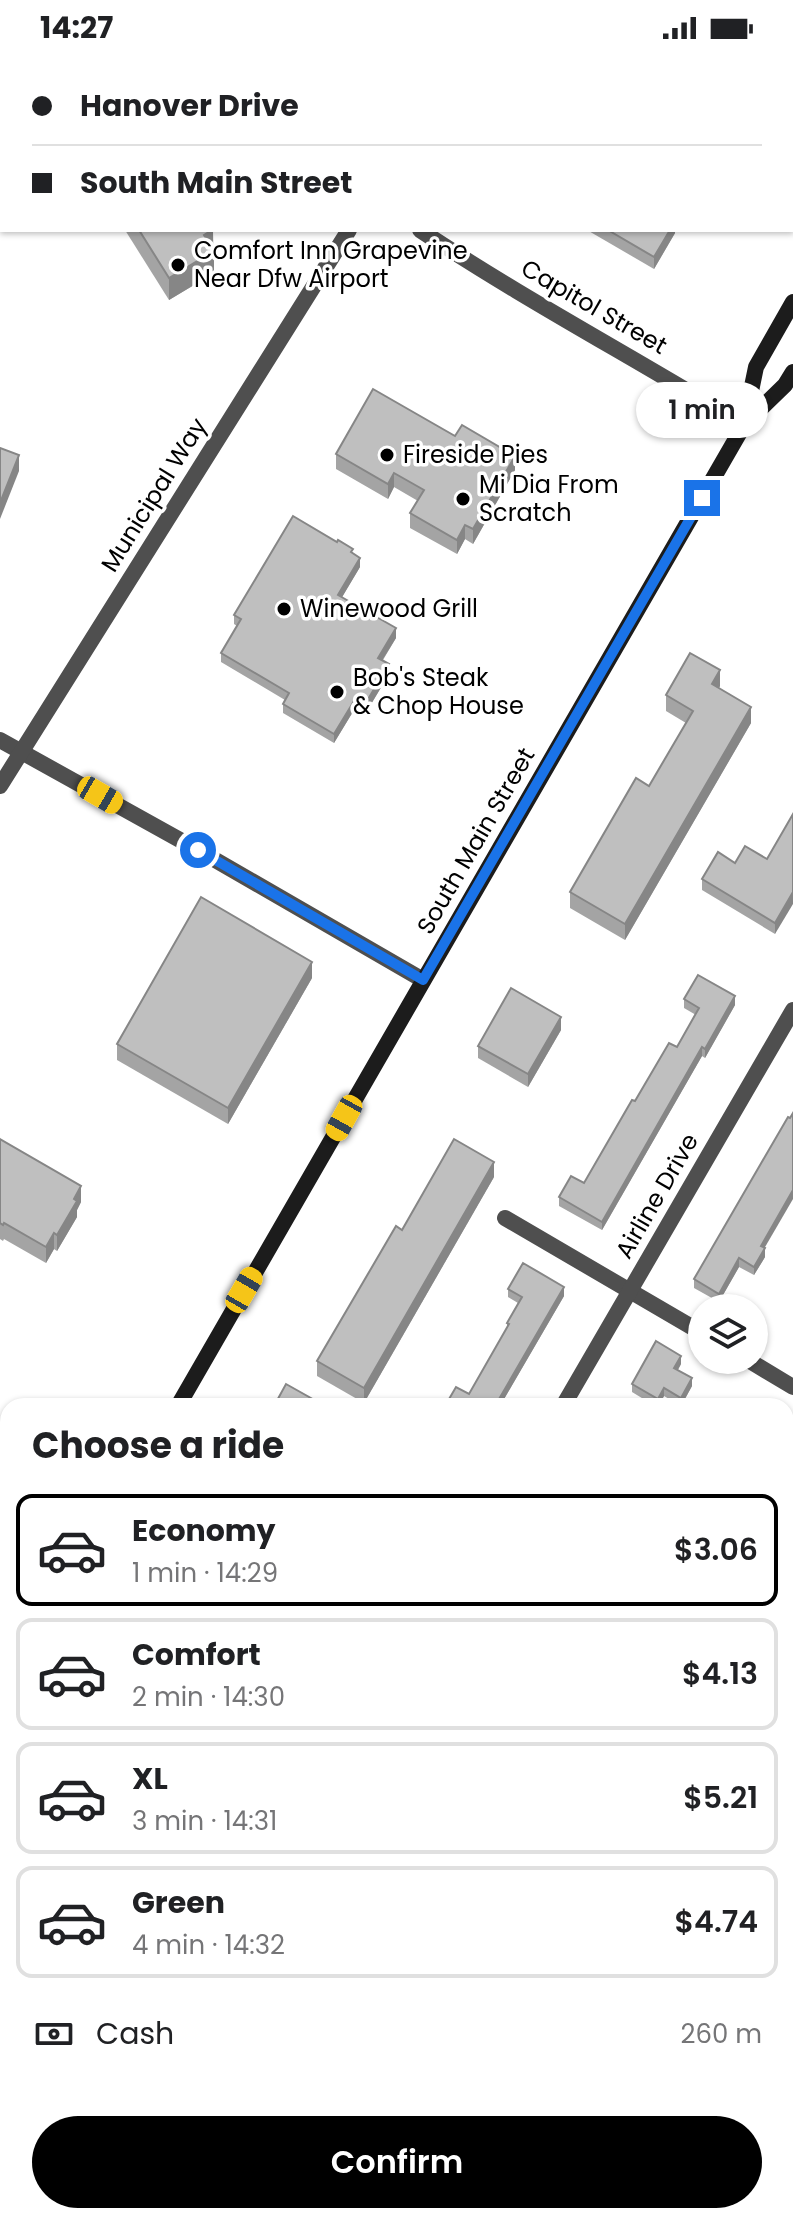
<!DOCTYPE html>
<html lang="en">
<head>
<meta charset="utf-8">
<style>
  :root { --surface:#fff; --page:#f2f2f2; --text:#202124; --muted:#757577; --line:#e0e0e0; --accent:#000 }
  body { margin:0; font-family:Poppins,sans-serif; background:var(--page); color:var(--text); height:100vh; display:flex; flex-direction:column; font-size:30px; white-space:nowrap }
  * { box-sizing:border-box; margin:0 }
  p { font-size:26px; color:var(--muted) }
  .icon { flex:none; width:44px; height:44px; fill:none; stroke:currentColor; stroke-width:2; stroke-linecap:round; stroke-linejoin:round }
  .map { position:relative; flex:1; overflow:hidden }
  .details { position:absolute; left:0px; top:1342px; width:794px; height:826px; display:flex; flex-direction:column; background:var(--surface); border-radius:24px 24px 0 0; box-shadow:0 2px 6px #0004 }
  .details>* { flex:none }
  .hud { position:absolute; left:0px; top:0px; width:794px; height:176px; box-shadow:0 2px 6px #0004; display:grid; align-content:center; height:176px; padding:0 32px; background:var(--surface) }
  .buttons { position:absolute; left:688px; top:1238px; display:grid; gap:16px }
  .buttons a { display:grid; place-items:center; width:80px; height:80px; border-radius:50%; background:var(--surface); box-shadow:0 2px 6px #0004; font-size:40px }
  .end { position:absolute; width:36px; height:36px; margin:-18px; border:10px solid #1a73e8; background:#fff; box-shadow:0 0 0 4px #fff }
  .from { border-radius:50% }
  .bubble { position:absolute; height:56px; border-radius:28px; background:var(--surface); box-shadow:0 2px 6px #0004; font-size:26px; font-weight:600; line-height:56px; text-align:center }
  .car { position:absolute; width:24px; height:48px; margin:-24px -12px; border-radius:10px; box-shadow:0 0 6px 2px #0007; background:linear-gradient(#f5c518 24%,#345 0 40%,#f5c518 0 76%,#345 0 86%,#f5c518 0) }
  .hud b { display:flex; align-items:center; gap:28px; height:76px; font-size:30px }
  .hud b+b { border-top:2px solid var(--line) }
  .hud i { width:20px; height:20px; background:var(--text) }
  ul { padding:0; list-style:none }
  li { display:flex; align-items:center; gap:24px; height:112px; margin:0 16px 12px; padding:0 16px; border:4px solid var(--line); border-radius:16px }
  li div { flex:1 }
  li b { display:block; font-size:30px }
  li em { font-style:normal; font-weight:600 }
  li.current { border-color:var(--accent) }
  li>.icon { width:72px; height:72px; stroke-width:1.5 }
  h2 { padding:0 32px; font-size:36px; line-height:96px }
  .pay { display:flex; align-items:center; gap:20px; height:88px; padding:0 32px; font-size:30px }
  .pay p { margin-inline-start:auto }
  .cta { display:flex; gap:16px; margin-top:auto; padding:16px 32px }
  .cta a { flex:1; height:92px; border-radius:48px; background:var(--accent); color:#fff; font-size:32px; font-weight:600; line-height:92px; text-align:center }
  .status { display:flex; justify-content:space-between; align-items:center; height:56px; padding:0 40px; background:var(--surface); direction:ltr }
  .status svg { height:22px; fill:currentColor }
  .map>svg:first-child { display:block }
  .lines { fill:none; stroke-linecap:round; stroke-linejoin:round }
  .minor { stroke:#4f4f4f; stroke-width:16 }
  .tertiary { stroke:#4f4f4f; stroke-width:16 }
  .secondary { stroke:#1c1c1c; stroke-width:16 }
  .wall { fill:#a4a4a4 }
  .shaded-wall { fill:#868686 }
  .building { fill:#bfbfbf; stroke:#868686; stroke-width:2 }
  .route { stroke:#1a73e8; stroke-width:10 }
  .poi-dot { fill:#000; stroke:#fff; stroke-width:3 }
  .labels { text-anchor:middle; stroke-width:7; stroke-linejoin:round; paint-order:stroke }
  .poi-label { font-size:24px; fill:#000; stroke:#fff; text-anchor:start }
  .street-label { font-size:24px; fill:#000; stroke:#fff }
</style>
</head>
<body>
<div class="status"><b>14:27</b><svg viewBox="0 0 49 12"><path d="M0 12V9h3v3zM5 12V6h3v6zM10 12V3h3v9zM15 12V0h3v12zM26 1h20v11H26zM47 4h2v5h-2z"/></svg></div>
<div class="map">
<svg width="793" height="2167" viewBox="0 0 793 2167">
  <rect width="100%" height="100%" fill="#fff"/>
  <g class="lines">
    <!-- minor -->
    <g class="minor">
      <path d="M505,1162L702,1277"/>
      <path d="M748,1304L793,1331"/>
      <path d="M563,1350L793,954"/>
      <path d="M786,1596L793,1584"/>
      <path d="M786,2047L793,2051"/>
      <path d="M0,2133L8,2138"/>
      <path d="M45,2160L57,2167"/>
      <path d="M88,2167L92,2160"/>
      <path d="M445,2167L449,2160"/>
      <path d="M785,2167L793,2154"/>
    </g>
    <!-- tertiary -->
    <g class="tertiary">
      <path d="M197,0L200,2"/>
      <path d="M459,2L460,0"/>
      <path d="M420,174C525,244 637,303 744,369"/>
      <path d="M0,684L198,794L423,924"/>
      <path d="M0,730L349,174"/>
      <path d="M0,1597L8,1601"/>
      <path d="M0,1614L8,1613"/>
    </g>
    <!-- secondary -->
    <g class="secondary">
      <path d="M760,0L763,2"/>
      <path d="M792,22L793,23"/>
      <path d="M792,56L793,57"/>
      <path d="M744,369L756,311L793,246"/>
      <path d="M178,1350L744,369L785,329L793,316"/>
      <path d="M0,1655L8,1642"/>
    </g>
  </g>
  <!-- wall -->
  <g class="wall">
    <path d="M362,0H382L380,2H366Z"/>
    <path d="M125,174H213L214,217L169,244Z"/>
    <path d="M587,174H675V177L654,213Z"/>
    <path d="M455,380L515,414L473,488L465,483L457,498L410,472V457L418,445L394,431L388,443L336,413V398Z"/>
    <path d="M353,497L360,511L342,541L396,582L383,604L389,618L364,660L354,654L334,687L283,657V648L285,644L221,606V597L237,570L234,568V559Z"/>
    <path d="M720,630L719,632L751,667L625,884L570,852V836L649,730L686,667L666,655V639Z"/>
    <path d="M793,758L775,878L702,834V823L767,803Z"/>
    <path d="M312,922L228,1068L117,1004V988Z"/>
    <path d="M684,943L735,949L705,1002L702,1000L602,1174L559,1150V1141L584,1127L635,1045L677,991L696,959L684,952Z"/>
    <path d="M561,974L528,1031L478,1002V990Z"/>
    <path d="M790,1062L764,1192L765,1201L754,1219L739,1211L719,1246L694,1232V1223Z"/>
    <path d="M0,1083L81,1146L77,1154V1161L57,1195L54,1193L46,1207L4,1183L3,1185L0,1183Z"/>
    <path d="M494,1121L364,1347L317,1320V1305L402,1174Z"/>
    <path d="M508,1233L564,1240L500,1350H445L469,1338L507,1271V1267L518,1247L508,1241Z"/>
    <path d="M681,1308L678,1314L692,1330L681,1350L664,1340L659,1350H655L632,1336V1328Z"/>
    <path d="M793,1983V2019L786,2015V1995Z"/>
  </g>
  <!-- shaded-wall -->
  <g class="shaded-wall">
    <path d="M213,174V195L204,179Z"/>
    <path d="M670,174H675V177L654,213V201Z"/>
    <path d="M214,195V217L169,244V222Z"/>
    <path d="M19,399V415L0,463V447Z"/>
    <path d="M515,400V414L473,488V473Z"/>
    <path d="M394,417V431L388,443V428Z"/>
    <path d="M465,469V483L457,498V484Z"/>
    <path d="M360,502V511L338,548V539Z"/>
    <path d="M396,572V582L378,611V602Z"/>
    <path d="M389,608V618L364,660V650Z"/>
    <path d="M720,614V630L712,644V628Z"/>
    <path d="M354,645V654L334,687V678Z"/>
    <path d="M751,651V667L625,884V868Z"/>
    <path d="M793,836V848L775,878V867Z"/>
    <path d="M312,906V922L228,1068V1052Z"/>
    <path d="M735,940V949L705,1002V993Z"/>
    <path d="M561,961V974L528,1031V1018Z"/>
    <path d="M702,991V1000L602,1174V1166Z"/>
    <path d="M494,1106V1121L364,1347V1332Z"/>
    <path d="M81,1130V1146L77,1154V1161L57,1195V1179Z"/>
    <path d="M793,1134V1143L761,1198V1190Z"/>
    <path d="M54,1177V1193L46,1207V1191Z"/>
    <path d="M765,1192V1201L754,1219V1211Z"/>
    <path d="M739,1202V1211L719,1246V1238Z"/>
    <path d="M564,1231V1240L500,1350H495Z"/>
    <path d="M681,1300V1308L674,1320V1312Z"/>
    <path d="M692,1322V1330L681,1350V1342Z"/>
    <path d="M664,1332V1340L658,1350V1343Z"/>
    <path d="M793,1466V1474L786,1486V1478Z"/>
    <path d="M793,1738V1747L786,1759V1750Z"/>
    <path d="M8,1858V1870L0,1885V1872Z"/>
    <path d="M190,2160H195L191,2167H186Z"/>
    <path d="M397,2160H402L397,2167H393Z"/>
    <path d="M569,2160H574L570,2167H565Z"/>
    <path d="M729,2160H734L730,2167H725Z"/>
  </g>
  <!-- building -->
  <g class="building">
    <path d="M139,174H212L204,179L214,195L169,222Z"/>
    <path d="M608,174H670L654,201Z"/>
    <path d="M373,333L455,380L462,369L515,400L473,473L465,469L457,484L410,457L424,434L394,417L388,428L336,398Z"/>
    <path d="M0,392L19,399L0,447Z"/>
    <path d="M293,460L337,486L338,484L353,493L351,496L360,502L338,539L396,572L378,602L389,608L364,650L354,645L334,678L283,648L289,637L221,597L241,563L234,559Z"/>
    <path d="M690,597L720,614L712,628L751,651L625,868L570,836L636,722L649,730L693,655L666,639Z"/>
    <path d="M793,758V836L775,867L702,823L718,796L735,807L745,790L767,803Z"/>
    <path d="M201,841L312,906L228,1052L117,988Z"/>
    <path d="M698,919L735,940L705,993L702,991L602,1166L559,1141L571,1120L584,1127L632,1044L635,1045L669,987L677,991L699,952L684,943Z"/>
    <path d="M511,932L561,961L528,1018L478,990Z"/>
    <path d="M793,1057V1134L761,1190L765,1192L754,1211L739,1202L719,1238L694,1223L788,1061L790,1062Z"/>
    <path d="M0,1083L81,1130L74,1143L77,1145L57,1179L54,1177L46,1191L4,1167L3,1169L0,1167Z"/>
    <path d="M454,1083L494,1106L364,1332L317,1305L396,1170L402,1174Z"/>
    <path d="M523,1207L564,1231L495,1350H445L456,1331L469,1338L509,1268L507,1267L522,1241L508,1233Z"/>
    <path d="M656,1285L681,1300L674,1312L692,1322L681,1342L664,1332L658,1343L632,1328Z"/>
    <path d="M286,1328L325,1350H274Z"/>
    <path d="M793,1407V1466L786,1478V1419Z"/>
    <path d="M793,1683V1738L786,1750V1695Z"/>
    <path d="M0,1816L8,1820V1858L0,1872Z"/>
    <path d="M793,1983V2010L786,2006V1995Z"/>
    <path d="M149,2160H190L186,2167H149L146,2166Z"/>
    <path d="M364,2160H397L393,2167H360Z"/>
    <path d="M523,2160L535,2167H519Z"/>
    <path d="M541,2160H569L565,2167H537Z"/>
    <path d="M697,2160H729L725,2167H694Z"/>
  </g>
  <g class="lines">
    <!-- route -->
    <path class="route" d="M198,794L423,924L702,442"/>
  </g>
  <!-- markers -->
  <g class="poi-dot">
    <circle cx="178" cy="209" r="8"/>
    <circle cx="387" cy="399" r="8"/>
    <circle cx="463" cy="443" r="8"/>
    <circle cx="284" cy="553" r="8"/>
    <circle cx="337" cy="636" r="8"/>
  </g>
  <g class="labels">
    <!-- poi labels -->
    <g class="poi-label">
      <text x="194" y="203">Comfort Inn Grapevine<tspan x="194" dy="28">Near Dfw Airport</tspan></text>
      <text x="403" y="407">Fireside Pies</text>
      <text x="479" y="437">Mi Dia From<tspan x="479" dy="28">Scratch</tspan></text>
      <text x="300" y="561">Winewood Grill</text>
      <text x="353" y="630">Bob's Steak<tspan x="353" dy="28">&amp; Chop House</tspan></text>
    </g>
    <!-- street labels -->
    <g class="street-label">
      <text transform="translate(594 251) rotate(30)" y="8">Capitol Street</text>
      <text transform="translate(154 439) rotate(-58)" y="8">Municipal Way</text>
      <text transform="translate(476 785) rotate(-60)" y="8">South Main Street</text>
      <text transform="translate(657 1140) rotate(-60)" y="8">Airline Drive</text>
    </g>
  </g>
</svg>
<div class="buttons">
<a><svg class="icon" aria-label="layers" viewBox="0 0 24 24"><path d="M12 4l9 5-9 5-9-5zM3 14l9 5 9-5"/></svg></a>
</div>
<i class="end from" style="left:198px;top:794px"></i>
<i class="end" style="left:702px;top:442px"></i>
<div class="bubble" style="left:636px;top:326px;width:132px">1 min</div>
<i class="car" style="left:100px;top:739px;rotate:120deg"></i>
<i class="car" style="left:344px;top:1062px;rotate:209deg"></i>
<i class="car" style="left:244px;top:1234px;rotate:30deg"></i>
<div class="hud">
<b><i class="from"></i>Hanover Drive</b>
<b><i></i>South Main Street</b>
</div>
<section class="details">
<h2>Choose a ride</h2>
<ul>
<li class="current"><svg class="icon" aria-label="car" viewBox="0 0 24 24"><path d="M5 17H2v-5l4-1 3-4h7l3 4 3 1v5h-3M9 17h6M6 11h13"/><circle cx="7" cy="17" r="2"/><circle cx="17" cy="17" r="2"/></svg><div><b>Economy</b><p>1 min · 14:29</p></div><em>$3.06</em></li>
<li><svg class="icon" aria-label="car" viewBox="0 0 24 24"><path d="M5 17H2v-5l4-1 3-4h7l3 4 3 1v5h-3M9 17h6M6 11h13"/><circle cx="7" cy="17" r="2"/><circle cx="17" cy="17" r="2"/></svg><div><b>Comfort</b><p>2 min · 14:30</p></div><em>$4.13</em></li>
<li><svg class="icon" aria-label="car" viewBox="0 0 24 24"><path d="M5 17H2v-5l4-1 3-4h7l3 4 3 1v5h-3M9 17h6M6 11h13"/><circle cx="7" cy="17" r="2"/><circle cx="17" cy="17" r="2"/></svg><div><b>XL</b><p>3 min · 14:31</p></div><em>$5.21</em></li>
<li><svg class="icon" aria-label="car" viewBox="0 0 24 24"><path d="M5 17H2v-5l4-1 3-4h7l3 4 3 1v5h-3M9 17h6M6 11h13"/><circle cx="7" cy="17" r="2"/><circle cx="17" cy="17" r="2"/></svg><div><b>Green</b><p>4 min · 14:32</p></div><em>$4.74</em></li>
</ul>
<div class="pay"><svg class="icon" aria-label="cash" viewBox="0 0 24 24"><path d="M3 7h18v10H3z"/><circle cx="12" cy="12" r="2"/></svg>Cash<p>260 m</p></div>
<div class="cta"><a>Confirm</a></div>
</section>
</div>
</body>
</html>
